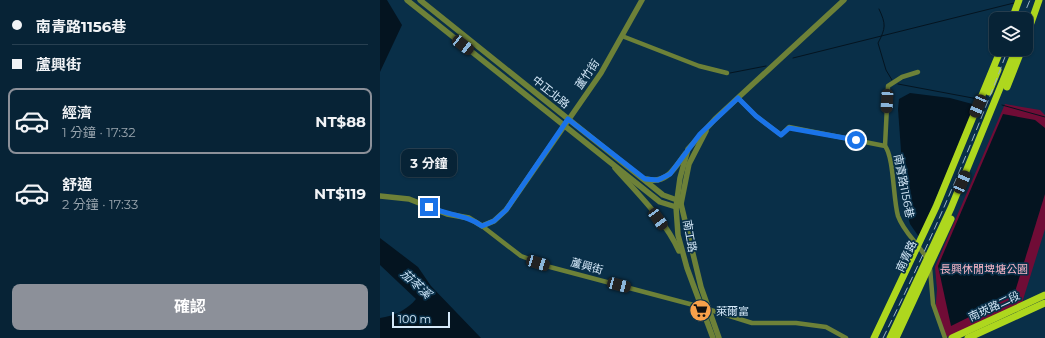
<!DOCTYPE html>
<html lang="zh-TW">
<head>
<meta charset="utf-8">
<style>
  :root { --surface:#072336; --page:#152f42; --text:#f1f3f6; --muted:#98a4ad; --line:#284051; --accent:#8c9099 }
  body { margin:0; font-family:Montserrat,"Noto Sans TC",sans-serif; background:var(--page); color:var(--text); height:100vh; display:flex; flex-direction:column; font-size:15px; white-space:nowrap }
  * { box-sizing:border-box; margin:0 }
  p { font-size:13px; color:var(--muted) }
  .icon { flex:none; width:22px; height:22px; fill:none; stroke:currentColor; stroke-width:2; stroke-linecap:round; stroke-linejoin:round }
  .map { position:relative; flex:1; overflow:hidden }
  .panel { display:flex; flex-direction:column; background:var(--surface); width:380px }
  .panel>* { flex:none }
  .banner { display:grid; align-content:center; height:88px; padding:0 12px; background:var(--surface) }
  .tools { position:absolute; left:609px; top:12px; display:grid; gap:8px }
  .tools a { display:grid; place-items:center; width:44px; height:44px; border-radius:8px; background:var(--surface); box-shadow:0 1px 3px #0004,0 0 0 1px var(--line); font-size:20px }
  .scale { position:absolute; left:12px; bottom:10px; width:58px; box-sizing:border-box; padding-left:4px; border:2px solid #d5e9f9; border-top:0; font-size:11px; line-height:14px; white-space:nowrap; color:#d5e9f9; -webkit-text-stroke:3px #092f48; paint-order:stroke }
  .end { position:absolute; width:18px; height:18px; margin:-9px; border:5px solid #1a73e8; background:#fff; box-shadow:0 0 0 2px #fff }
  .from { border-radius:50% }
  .bubble { position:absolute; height:28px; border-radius:8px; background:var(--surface); box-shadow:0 1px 3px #0004,0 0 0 1px var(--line); font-size:13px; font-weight:700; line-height:28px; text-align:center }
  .car { position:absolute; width:12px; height:24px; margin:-12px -6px; border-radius:5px; box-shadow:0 0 3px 1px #0007; background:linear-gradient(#222 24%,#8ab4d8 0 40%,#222 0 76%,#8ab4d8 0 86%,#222 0) }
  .banner b { display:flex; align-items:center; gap:14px; height:38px; font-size:15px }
  .banner b+b { border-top:1px solid var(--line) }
  .banner i { width:10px; height:10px; background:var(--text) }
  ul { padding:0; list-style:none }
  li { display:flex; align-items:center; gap:12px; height:66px; margin:0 8px 6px; padding:0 4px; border:2px solid transparent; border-radius:8px }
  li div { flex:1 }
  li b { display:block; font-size:15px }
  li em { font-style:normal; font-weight:700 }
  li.selected { border-color:var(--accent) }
  li>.icon { width:36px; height:36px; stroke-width:1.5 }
  .action { display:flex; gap:8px; margin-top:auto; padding:8px 12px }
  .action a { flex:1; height:46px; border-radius:8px; background:var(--accent); color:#fff; font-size:16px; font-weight:700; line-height:46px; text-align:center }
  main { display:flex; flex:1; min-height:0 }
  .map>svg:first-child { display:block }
  .green { fill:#700c36 }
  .water { fill:#041420 }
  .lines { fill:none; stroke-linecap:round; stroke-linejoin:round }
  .stream { stroke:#041420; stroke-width:1 }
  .minor { stroke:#6d8138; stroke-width:4.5 }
  .tertiary { stroke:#6d8138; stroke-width:5.5 }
  .primary { stroke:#aed71e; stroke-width:7 }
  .rail { stroke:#9bb4c6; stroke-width:1; stroke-dasharray:8 4; stroke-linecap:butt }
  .route { stroke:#1a73e8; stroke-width:5 }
  .labels { text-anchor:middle; stroke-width:3.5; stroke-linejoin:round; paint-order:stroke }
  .street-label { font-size:11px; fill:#d5e9f9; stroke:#092f48 }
  .park-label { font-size:11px; fill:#f8b6c6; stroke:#092f48 }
  .poi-label { font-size:11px; fill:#d5e9f9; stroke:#092f48; text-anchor:start }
  .water-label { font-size:12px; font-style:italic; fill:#cce6fb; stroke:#092f48 }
</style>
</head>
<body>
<main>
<section class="panel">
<div class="banner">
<b><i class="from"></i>南青路1156巷</b>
<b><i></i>蘆興街</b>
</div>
<ul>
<li class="selected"><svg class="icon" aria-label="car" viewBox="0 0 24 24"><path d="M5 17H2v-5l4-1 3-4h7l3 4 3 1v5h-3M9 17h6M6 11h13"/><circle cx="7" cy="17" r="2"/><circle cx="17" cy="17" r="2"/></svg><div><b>經濟</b><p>1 分鐘 · 17:32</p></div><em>NT$88</em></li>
<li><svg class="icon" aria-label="car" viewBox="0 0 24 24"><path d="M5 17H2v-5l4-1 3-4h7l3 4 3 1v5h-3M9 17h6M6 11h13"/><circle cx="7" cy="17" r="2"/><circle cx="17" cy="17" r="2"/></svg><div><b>舒適</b><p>2 分鐘 · 17:33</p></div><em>NT$119</em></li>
</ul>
<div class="action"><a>確認</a></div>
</section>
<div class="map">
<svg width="665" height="338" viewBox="0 0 665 338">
  <rect width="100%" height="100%" fill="#092f48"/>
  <!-- green -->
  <path class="green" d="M625,104L660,110L665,115V229L642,303L567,337L555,315L557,289L555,267Z"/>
  <!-- water -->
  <g class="water">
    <path d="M0,0H7L22,25L0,72Z"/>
    <path d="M530,93L570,98L596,105L539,237L530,224L525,206L518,109L519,99Z"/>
    <path d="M623,114L655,120L665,128V194L634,295L571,326L558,266Z"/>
    <path d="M0,238L38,267L51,286L101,338H0V318C14,316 27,310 36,299L0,265Z"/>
  </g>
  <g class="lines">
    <!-- stream -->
    <g class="stream">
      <path d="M499,9C506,24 506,28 498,43L506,70L512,80"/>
      <path d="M413,58L634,3"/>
      <path d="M350,73L386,66"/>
      <path d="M518,84L598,99"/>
      <path d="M622,105L665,117"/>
    </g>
    <!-- minor -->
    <g class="minor">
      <path d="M242,36L319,66L347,73"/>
      <path d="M358,98L376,116L401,135L409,127L505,146C514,157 513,199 518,216C524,233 539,244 547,259"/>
      <path d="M505,146L508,86L522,77L538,72"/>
      <path d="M102,226L141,256L170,267L321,307L372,323H416L446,327L466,338"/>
      <path d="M550,268L553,304L565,338"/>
    </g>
    <!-- tertiary -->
    <g class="tertiary">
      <path d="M27,0L280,202L296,207L301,204L297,200L283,195L40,0"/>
      <path d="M326,131L309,164L301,204L321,287L339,338"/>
      <path d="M235,168C258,194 285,220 299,251"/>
      <path d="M266,179C286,185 295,168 305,154"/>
      <path d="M0,196L29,199L67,214L89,218L102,226L114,221L126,210L221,73L262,0"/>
      <path d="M333,338L307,268L298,235L296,207L300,178L308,149L335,119L464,0"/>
    </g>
    <!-- primary -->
    <g class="primary">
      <path d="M632,19L639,0"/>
      <path d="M646,37L659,0"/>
      <path d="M627,87L642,49"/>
      <path d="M609,92L618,70"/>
      <path d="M494,338L556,207L621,49"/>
      <path d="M510,338L571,208L636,49"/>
      <path d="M516,338L571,219"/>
      <path d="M572,338L665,295"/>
      <path d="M588,338L665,303"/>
    </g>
    <!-- rail -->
    <g class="rail">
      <path d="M642,19L650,0"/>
      <path d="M503,338C550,244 591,147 628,49"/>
    </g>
  </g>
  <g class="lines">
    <!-- route -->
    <path class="route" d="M49,207C67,215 87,215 102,226L114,221L126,210L188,119L265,179L278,180L290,174L320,134L358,98L376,116L401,135L409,128L476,140"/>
  </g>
  <!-- icons -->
  <defs>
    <symbol id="supermarket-disc" viewBox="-11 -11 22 22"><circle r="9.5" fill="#f8a14a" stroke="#092f48"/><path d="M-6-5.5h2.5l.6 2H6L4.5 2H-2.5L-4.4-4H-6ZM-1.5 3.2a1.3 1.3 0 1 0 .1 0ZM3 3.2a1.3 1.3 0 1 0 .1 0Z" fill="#111"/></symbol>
  </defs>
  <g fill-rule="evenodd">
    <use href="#supermarket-disc" x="308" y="298" width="25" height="25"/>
  </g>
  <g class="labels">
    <!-- street labels -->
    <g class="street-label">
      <text transform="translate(207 74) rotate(-56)" y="4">蘆竹街</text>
      <text transform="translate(171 92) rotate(39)" y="4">中正北路</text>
      <text transform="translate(524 186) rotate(79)" y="4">南青路1156巷</text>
      <text transform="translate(310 236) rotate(80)" y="4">南工路</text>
      <text transform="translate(526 256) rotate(-65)" y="4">南青路</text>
      <text transform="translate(207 266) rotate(15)" y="4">蘆興街</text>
      <text transform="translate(614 306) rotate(-25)" y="4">南崁路二段</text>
    </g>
    <!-- park labels -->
    <g class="park-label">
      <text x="604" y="273">長興休閒埤塘公園</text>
    </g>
    <!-- poi labels -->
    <g class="poi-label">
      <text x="336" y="315">萊爾富</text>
    </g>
    <!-- water labels -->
    <g class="water-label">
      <text transform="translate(36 284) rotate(43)" y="4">茄苳溪</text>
    </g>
  </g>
</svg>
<div class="tools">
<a><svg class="icon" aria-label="layers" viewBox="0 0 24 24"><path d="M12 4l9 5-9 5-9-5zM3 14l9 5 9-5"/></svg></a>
</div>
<div class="scale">100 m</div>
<i class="end from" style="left:476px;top:140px"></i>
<i class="end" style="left:49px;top:207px"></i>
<div class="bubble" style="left:21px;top:149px;width:56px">3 分鐘</div>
<i class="car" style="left:83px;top:45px;rotate:128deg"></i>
<i class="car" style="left:507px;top:101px;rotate:183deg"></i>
<i class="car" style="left:598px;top:106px;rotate:203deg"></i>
<i class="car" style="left:582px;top:182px;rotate:23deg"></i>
<i class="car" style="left:278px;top:219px;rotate:144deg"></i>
<i class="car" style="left:158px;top:263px;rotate:107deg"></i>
<i class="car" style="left:239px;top:285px;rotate:105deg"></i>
</div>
</main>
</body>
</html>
